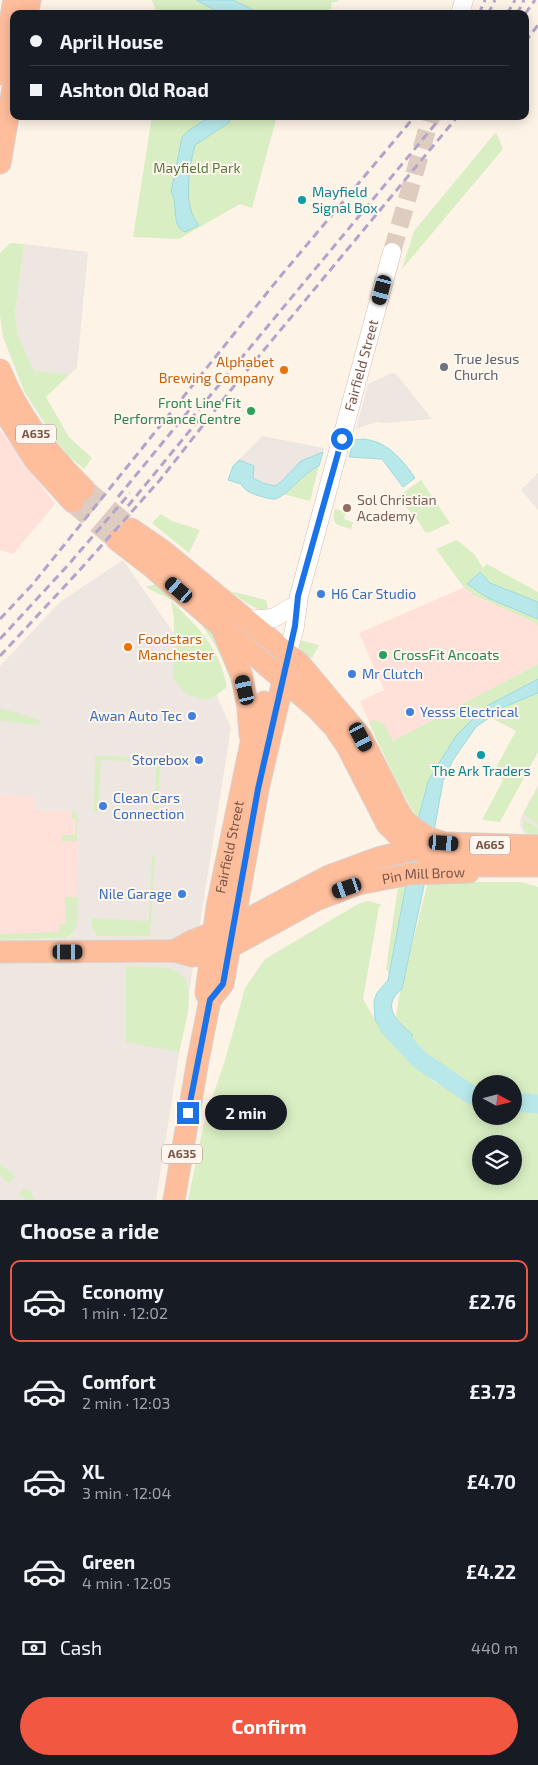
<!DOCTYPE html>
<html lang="en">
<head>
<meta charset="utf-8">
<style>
  :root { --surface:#171b24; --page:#242831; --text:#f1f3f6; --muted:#9ea1a6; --line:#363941; --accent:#f25742 }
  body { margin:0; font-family:"Exo 2",sans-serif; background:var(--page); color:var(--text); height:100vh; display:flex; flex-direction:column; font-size:19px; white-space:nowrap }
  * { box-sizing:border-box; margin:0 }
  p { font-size:16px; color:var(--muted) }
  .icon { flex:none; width:28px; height:28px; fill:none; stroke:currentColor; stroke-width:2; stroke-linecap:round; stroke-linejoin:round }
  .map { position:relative; height:1200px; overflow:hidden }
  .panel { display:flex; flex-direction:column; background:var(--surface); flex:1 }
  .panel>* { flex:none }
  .top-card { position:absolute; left:10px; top:10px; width:519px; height:110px; border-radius:10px; box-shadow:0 2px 12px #0003; display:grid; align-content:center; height:110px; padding:0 20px; background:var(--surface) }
  .needle { width:32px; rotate:97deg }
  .buttons { position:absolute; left:472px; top:1075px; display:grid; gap:10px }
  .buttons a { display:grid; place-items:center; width:50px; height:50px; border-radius:50%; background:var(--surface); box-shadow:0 2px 12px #0003; font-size:25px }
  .end { position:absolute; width:22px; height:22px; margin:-11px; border:6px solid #1a73e8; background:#fff; box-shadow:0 0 0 2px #fff }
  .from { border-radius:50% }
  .bubble { position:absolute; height:35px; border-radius:18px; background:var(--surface); box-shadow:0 2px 12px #0003; font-size:16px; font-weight:700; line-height:35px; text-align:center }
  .car { position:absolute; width:15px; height:30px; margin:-15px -8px; border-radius:6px; box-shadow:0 0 4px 1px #0007; background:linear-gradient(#222 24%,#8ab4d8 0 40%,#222 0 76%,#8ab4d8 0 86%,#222 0) }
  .top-card b { display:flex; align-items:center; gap:18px; height:48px; font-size:19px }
  .top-card b+b { border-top:1px solid var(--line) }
  .top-card i { width:12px; height:12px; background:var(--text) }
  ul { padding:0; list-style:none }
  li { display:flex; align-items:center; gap:15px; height:82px; margin:0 10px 8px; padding:0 10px; border:2px solid transparent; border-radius:10px }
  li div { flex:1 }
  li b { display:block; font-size:19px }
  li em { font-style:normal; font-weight:700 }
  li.selected { border-color:var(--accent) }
  li>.icon { width:45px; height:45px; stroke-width:1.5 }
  h2 { padding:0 20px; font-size:22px; line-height:60px }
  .pay { display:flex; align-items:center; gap:12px; height:55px; padding:0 20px; font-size:19px }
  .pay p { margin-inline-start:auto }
  .action { display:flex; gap:10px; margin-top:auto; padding:10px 20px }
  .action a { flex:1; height:58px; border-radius:30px; background:var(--accent); color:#fff; font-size:20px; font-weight:700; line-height:58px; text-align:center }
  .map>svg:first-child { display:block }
  .commercial { fill:#ffe1da }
  .industrial { fill:#eee6e1 }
  .green { fill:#d9eec3; fill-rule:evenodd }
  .water { fill:#b9e8ea; stroke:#9edadd }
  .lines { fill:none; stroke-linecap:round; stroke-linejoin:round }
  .river { stroke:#b9e8ea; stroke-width:19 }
  .secondary-tunnel { stroke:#ddccbf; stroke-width:18; stroke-dasharray:18 9; stroke-linecap:butt }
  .trunk-tunnel { stroke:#ddccbf; stroke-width:21; stroke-dasharray:21 11; stroke-linecap:butt }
  .secondary-casing { stroke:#dabcad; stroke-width:19 }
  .trunk-casing { stroke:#dacfcc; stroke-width:23 }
  .secondary { stroke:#fff; stroke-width:18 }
  .trunk { stroke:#febd9b; stroke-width:21 }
  .rail { stroke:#b4a3ca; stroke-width:3; stroke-dasharray:8 5; stroke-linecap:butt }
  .route { stroke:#1a73e8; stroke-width:6 }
  .culture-dot { fill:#0f9aa8; stroke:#fff7ef; stroke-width:2 }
  .worship-dot { fill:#6b7280; stroke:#fff7ef; stroke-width:2 }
  .food-dot { fill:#e8710a; stroke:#fff7ef; stroke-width:2 }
  .leisure-dot { fill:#2e9e5b; stroke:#fff7ef; stroke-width:2 }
  .education-dot { fill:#8d6e63; stroke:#fff7ef; stroke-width:2 }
  .shop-dot { fill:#3f7fe0; stroke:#fff7ef; stroke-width:2 }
  .labels { text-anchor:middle; stroke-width:4; stroke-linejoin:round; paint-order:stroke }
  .shield { fill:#fff7ef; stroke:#a3867a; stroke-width:1 }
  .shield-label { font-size:12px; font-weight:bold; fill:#7b5548 }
  .park-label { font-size:14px; fill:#557b3c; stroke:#fff7ef }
  .culture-label { font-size:14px; fill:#0d838f; stroke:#fff7ef; text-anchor:start }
  .worship-label { font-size:14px; fill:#5b616d; stroke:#fff7ef; text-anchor:start }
  .food-label { font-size:14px; fill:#c56008; stroke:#fff7ef; text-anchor:end }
  .street-label { font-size:14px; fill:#7b5548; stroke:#fff7ef }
  .leisure-label { font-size:14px; fill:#27864d; stroke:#fff7ef; text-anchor:end }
  .education-label { font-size:14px; fill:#785e54; stroke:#fff7ef; text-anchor:start }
  .shop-label { font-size:14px; fill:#366cbe; stroke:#fff7ef; text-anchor:start }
</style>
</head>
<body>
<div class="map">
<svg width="538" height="1200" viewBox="0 0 538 1200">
  <rect width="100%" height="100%" fill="#fef3e7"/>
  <!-- commercial -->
  <g class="commercial">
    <path d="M0,429L55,504L13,554L0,550Z"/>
    <path d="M465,587L473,595L536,623L538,627V664L380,748L360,701L384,690L359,633Z"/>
    <path d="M0,794L35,797V810L75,811L78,818L77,897L75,931L0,940Z"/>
  </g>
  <!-- industrial -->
  <g class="industrial">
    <path d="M24,244L88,252L77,368L69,375L34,372L18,336L15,314Z"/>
    <path d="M392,373L396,374L432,419L385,423L376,422L356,429L368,384Z"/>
    <path d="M262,436L324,448L323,452L301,461L282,481L275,486L263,483L253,478L254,466L239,460Z"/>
    <path d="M538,473V510L521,490Z"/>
    <path d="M123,560L217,696L231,728L156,1200H0V940L65,938L71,936L76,925L78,818L74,811L34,810L35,797L0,794V666L60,602Z"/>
    <path d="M538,785V836L530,837L523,832L520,825L521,817Z"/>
  </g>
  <!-- green -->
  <g class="green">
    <path d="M152,0H338V2H332L330,14H157Z"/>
    <path d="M152,116H277L252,208L240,204L179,239L133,237Z"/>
    <path d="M496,132L503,149L402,269L414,231Z"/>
    <path d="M10,243L24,244L15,314L18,336L34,371L69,375L46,397L69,437L92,458L84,469L67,455L48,429L24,391L3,337L0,315V253Z"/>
    <path d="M319,466L310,501L283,494L301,477Z"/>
    <path d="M421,480L450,523L428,533L425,532L416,518L397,497Z"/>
    <path d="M335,509L346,512L344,519L353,522L351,529C338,525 330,525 335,509Z"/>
    <path d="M161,514L172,521L200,530L189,553L152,523Z"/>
    <path d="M457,540L474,554L483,568L487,564L538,592V602L490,583L480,572L467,584L488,598L538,619V627L536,623L473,595L463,586L436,549Z"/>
    <path d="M155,584L208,628L215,638L230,668L235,695C225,661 210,626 180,605C169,597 157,594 146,587Z"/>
    <path d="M230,591L266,600L269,611C254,611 243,600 230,591Z"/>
    <path d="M171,601C198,627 220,648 227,687L214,697L204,700L185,693L173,677L174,618Z"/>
    <path d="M299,640L319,645L312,658L306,656L299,646Z"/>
    <path d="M538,664V679L485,707L456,736L428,782L418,820L398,785L369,723L374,720L384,724L393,741Z"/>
    <path d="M538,693V752L500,822L482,820L503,780L493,773L516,731L492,718L506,706Z"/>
    <path d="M0,708L40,720L39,725L0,721Z"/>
    <path d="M95,756L161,758L157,817H154L156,762L101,760L98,813L94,811Z"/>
    <path d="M538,787V825L523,814Z"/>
    <path d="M72,811H75L78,818L77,841H61L62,835H75L76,819H71Z"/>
    <path d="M523,819L538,828V836L526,833L523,827Z"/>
    <path d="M152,855H155L150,936H97L92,927V918L149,921Z"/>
    <path d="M428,882H521L538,887V1095L514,1093V1084H481V1088L462,1082L424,1054L396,1017L399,997Z"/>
    <path d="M406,883L389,973L386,969L397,893L399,886Z"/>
    <path d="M65,897H77C77,911 81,933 65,938L0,940V934L59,932V924H66Z"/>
    <path d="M368,901L382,905L379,907L363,999L375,1020L400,1050L434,1082L470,1102H481V1116H514V1104L538,1105V1200H188L204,1123L226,1057L245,988L265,959L358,904ZM481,1144H514V1176H481Z"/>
    <path d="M126,966C141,967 159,965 173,970C202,979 183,1031 179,1052L126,1042Z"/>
    <path d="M0,1164L15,1176L9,1184L0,1175Z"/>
    <path d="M25,1188C30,1190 34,1194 34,1200H24L19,1194Z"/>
  </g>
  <!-- water -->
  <g class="water">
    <path d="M196,0H233L261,14H222Z"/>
    <path d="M211,116H231L228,118L230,122L195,145C189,168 182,206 199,225L185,232C170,226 179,203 171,192L182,137L188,131Z"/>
    <path d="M363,439C387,441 402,459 415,478L403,487L382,459L349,457L354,440Z"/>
    <path d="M323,452L319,466C304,472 286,497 275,499C271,499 264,498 260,496C252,494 245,491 241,484L228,480L233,466L239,460L254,466L253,478L263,483L275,486L282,481L301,461Z"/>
    <path d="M480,572L490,583L538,602V619L488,598L467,584Z"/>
    <path d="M538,679V693L506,706L476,727L453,760L443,781L425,881L402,989C379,1007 399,1023 413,1035L400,1050L375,1020L374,1001L377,993L388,980L419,816L428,782L434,771L456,736L485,707Z"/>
  </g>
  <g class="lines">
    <!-- river -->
    <g class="river">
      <path d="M388,1026L420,1060L470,1094L481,1097"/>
      <path d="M514,1102L538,1104"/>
    </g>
    <!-- secondary-tunnel -->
    <path class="secondary-tunnel" d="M392,252L431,116"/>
    <!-- trunk-tunnel -->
    <g class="trunk-tunnel">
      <path d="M84,489L131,529"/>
      <path d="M73,502L117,540"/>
    </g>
    <defs>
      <g id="secondary">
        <path d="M460,14L464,0"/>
        <path d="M245,620L274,618L290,608"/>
        <path id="s1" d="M288,654L295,626L299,596L392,252"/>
      </g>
      <g id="trunk">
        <path d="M27,14L30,0"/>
        <path d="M0,74L14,0"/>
        <path d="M0,163L14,82"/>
        <path d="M0,370C18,415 49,455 84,489"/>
        <path d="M0,405L35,460L73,502"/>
        <path d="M131,529L163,551L299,663L361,737L397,808L405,821L415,829L429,838L444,843L538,846"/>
        <path d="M117,540L152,567L316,708L334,727L347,746L387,824L405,842L427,855L483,866H538"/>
        <path d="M223,631L242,676L248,708L250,735"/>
        <path d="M174,951L192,941L250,918L329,876L378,858L424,847"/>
        <path id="s2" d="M0,952L174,951L192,956L199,955L230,947L316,900L358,884L410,874L469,872"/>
        <path id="s3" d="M210,1000L206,993L217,907L251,743L260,722L264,702"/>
        <path d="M174,1200L198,1060L210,1000L223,984L258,789L280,695L288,654"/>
      </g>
    </defs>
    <!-- secondary casing -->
    <use href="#secondary" class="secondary-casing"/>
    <!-- trunk casing -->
    <use href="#trunk" class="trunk-casing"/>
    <!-- secondary -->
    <use href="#secondary" class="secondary"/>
    <!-- trunk -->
    <use href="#trunk" class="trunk"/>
    <!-- rail -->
    <g class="rail">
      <path d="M479,14L485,0"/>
      <path d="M488,14L495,0"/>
      <path d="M507,14L515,0"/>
      <path d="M517,14L524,0"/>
      <path d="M525,14L535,0"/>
      <path d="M525,42L538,25"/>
      <path d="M190,420L442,116"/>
      <path d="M118,497L191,408"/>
      <path d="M128,506L201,417"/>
      <path d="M0,619L32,585L279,278L415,116"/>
      <path d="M0,639L69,564L130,493"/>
      <path d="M0,656L77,573L160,480L230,391L458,116"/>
    </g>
  </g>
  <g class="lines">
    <!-- route -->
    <path class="route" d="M188,1113L210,1000L223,984L258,789L295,626L298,596L342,439"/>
  </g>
  <!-- markers -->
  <g class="culture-dot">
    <circle cx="302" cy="200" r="5"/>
    <circle cx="481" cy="755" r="5"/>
  </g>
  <circle class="worship-dot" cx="444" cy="367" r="5"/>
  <g class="food-dot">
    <circle cx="284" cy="370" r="5"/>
    <circle cx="128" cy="647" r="5"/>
  </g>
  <g class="leisure-dot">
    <circle cx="251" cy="411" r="5"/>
    <circle cx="383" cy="655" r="5"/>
  </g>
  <circle class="education-dot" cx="347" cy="508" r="5"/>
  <g class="shop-dot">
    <circle cx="321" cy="594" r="5"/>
    <circle cx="352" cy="674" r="5"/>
    <circle cx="410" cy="712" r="5"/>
    <circle cx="192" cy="716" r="5"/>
    <circle cx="199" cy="760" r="5"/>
    <circle cx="103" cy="806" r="5"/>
    <circle cx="182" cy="894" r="5"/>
  </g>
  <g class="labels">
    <!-- shield labels -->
    <g class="shield">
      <rect x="16" y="424.5" width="40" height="19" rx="4"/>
      <rect x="470" y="835.5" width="40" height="19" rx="4"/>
      <rect x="162" y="1144.5" width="40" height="19" rx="4"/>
    </g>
    <g class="shield-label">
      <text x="36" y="438">A635</text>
      <text x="490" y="849">A665</text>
      <text x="182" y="1158">A635</text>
    </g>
    <!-- park labels -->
    <g class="park-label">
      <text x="197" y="173">Mayfield Park</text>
    </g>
    <!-- culture labels -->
    <g class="culture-label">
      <text x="312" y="197">Mayfield<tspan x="312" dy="16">Signal Box</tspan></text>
      <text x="481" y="776" text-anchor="middle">The Ark Traders</text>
    </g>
    <!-- worship labels -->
    <g class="worship-label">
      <text x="454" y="364">True Jesus<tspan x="454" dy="16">Church</tspan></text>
    </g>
    <!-- food labels -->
    <g class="food-label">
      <text x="274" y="367">Alphabet<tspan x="274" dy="16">Brewing Company</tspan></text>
      <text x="138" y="644" text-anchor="start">Foodstars<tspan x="138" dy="16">Manchester</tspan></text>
    </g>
    <!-- street labels -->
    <g class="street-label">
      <text dy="5" stroke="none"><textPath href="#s1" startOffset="298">Fairfield Street</textPath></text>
      <text dy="5" stroke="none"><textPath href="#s3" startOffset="156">Fairfield Street</textPath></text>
      <text dy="5" stroke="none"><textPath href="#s2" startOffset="441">Pin Mill Brow</textPath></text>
    </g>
    <!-- leisure labels -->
    <g class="leisure-label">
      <text x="241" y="408">Front Line Fit<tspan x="241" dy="16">Performance Centre</tspan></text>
      <text x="393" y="660" text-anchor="start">CrossFit Ancoats</text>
    </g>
    <!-- education labels -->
    <g class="education-label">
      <text x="357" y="505">Sol Christian<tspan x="357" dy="16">Academy</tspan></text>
    </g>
    <!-- shop labels -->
    <g class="shop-label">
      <text x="331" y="599">H6 Car Studio</text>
      <text x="362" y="679">Mr Clutch</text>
      <text x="420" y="717">Yesss Electrical</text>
      <text x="182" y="721" text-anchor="end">Awan Auto Tec</text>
      <text x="189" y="765" text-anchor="end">Storebox</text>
      <text x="113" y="803">Clean Cars<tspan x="113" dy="16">Connection</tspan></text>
      <text x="172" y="899" text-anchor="end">Nile Garage</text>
    </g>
  </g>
</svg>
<div class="buttons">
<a><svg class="needle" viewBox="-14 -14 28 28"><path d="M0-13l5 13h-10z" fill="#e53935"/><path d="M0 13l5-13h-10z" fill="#9ea1a6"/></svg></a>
<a><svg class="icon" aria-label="layers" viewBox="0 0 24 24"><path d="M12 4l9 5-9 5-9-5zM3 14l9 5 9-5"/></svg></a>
</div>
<i class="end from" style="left:342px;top:439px"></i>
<i class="end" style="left:188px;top:1113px"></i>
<div class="bubble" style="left:205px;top:1095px;width:82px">2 min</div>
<i class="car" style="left:382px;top:290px;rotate:195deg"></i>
<i class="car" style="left:179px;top:590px;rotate:311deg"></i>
<i class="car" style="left:245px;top:690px;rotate:347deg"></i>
<i class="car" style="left:361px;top:737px;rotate:152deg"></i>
<i class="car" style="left:444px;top:843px;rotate:94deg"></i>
<i class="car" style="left:347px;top:888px;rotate:251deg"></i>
<i class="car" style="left:68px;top:952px;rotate:90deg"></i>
<div class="top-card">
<b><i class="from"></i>April House</b>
<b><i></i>Ashton Old Road</b>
</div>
</div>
<section class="panel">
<h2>Choose a ride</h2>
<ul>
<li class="selected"><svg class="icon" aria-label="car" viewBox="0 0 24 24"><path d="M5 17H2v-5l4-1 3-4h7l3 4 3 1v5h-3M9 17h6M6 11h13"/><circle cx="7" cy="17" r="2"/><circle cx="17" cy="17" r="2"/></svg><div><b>Economy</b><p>1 min · 12:02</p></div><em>£2.76</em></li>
<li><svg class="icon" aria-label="car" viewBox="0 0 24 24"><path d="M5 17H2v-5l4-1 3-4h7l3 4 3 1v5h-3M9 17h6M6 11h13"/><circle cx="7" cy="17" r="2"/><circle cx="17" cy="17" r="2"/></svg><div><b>Comfort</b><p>2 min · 12:03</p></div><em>£3.73</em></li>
<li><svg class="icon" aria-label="car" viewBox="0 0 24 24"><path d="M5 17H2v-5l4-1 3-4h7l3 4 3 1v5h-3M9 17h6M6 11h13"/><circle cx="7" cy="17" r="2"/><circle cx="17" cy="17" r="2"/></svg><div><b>XL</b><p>3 min · 12:04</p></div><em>£4.70</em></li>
<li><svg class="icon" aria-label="car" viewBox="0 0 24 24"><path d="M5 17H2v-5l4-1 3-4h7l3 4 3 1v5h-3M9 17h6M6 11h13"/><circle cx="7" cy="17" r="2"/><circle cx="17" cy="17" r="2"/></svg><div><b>Green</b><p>4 min · 12:05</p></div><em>£4.22</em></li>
</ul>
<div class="pay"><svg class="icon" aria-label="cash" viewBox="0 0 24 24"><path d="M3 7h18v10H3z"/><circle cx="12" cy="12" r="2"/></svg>Cash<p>440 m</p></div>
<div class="action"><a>Confirm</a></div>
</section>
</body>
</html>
